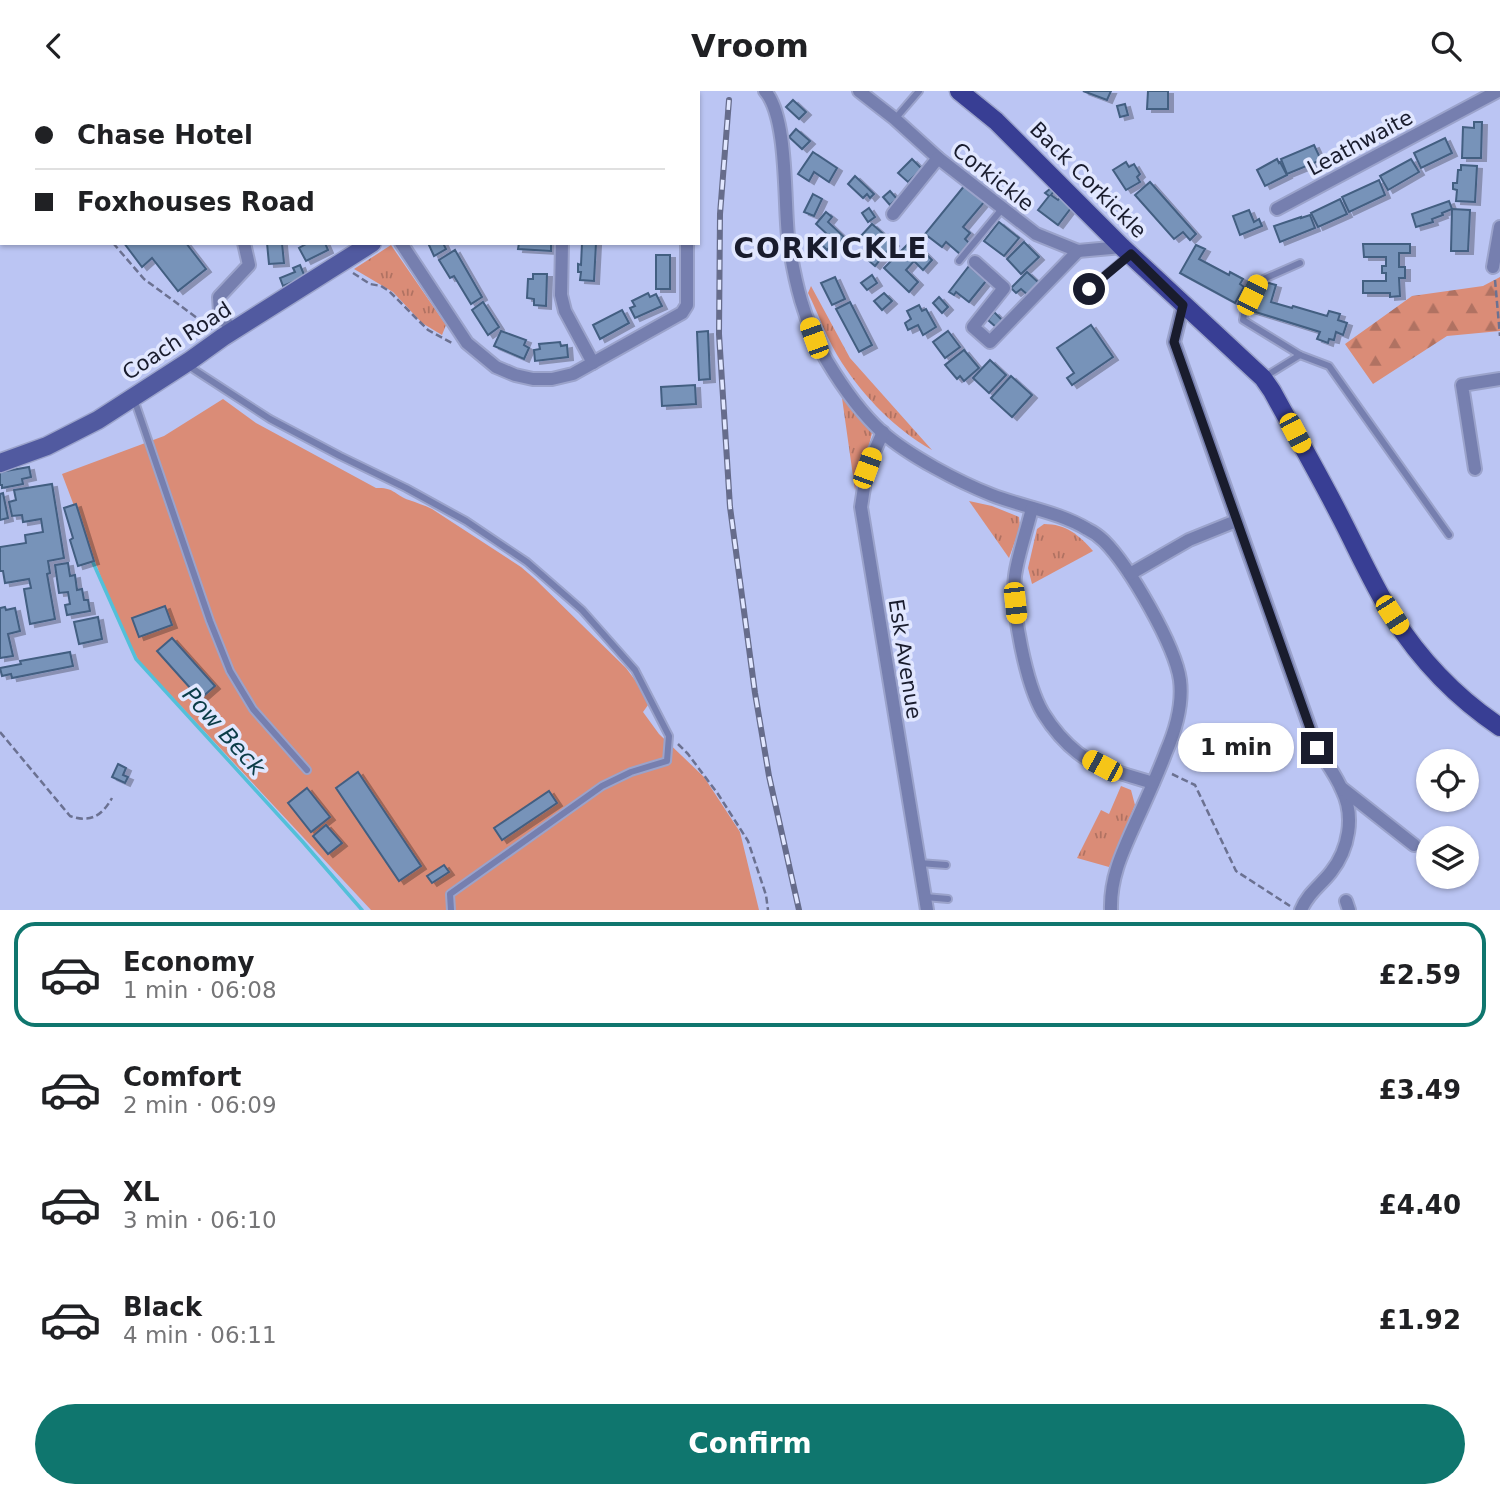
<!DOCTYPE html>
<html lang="en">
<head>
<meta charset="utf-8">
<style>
  :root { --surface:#fff; --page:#f6f6f6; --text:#202124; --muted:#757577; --line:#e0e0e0; --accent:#0f766e }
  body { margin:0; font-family:"DejaVu Sans",sans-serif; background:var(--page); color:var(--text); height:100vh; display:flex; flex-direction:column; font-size:26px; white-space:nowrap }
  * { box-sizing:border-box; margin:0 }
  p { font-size:23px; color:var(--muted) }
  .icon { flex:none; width:38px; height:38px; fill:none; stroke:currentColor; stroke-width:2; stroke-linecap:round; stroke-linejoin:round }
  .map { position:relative; height:819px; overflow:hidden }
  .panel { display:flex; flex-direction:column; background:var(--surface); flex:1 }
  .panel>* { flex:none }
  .guide { position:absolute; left:0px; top:0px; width:700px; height:154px; box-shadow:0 2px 5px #0004; display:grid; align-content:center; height:154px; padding:0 35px; background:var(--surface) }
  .controls { position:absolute; left:1416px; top:658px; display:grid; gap:14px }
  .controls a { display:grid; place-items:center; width:63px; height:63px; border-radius:50%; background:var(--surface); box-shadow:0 2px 5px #0004; font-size:35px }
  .end { position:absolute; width:32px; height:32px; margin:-16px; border:9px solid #191c2d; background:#fff; box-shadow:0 0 0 4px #fff }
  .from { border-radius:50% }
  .bubble { position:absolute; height:49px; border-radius:24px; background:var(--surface); box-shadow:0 2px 5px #0004; font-size:23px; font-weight:800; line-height:49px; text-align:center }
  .car { position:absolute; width:21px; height:42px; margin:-21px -10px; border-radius:9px; box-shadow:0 0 5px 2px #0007; background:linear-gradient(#f5c518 24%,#345 0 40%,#f5c518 0 76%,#345 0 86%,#f5c518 0) }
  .guide b { display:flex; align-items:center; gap:24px; height:66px; font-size:26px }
  .guide b+b { border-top:2px solid var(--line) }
  .guide i { width:18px; height:18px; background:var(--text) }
  ul { padding:12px 0 0; list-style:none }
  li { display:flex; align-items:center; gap:21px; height:105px; margin:0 14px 10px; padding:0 21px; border:4px solid transparent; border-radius:21px }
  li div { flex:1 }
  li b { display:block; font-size:26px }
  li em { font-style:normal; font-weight:800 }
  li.selected { border-color:var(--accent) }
  li>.icon { width:63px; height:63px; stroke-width:1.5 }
  .action { display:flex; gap:14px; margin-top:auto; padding:14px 35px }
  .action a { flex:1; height:80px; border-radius:42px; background:var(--accent); color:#fff; font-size:28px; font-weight:800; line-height:80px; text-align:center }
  header { display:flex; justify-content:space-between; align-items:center; height:91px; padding:0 35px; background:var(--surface); font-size:32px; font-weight:800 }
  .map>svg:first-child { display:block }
  .grass { fill:url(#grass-tufts) }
  .forest { fill:url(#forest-firs) }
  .green { fill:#da8c77 }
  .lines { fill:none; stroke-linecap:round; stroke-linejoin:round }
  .stream { stroke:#53c0d9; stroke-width:3.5 }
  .building { fill:#7793b9; stroke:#435e81; stroke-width:2; filter:url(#shadow) }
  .lane-casing { stroke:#9ba3cb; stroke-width:10 }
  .street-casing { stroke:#9ba3cb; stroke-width:16 }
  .secondary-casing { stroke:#9ba3cb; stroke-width:21 }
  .primary-casing { stroke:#9ba3cb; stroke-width:21 }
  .path { stroke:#6b7191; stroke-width:2.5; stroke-dasharray:7 3.5; stroke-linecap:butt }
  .lane { stroke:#767faf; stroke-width:6 }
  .street { stroke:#767faf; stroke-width:12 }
  .secondary { stroke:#515aa0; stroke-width:18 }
  .primary { stroke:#383e94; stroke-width:18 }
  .rail-casing { stroke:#666c8b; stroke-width:6 }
  .rail { stroke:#e1e7ff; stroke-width:3.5; stroke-dasharray:10; stroke-linecap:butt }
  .route { stroke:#191c2d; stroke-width:9 }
  .labels { text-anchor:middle; stroke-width:7; stroke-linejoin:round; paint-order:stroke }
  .street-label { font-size:21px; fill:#191c2d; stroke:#e1e7ff }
  .water-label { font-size:23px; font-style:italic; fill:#0b3d48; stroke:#e1e7ff }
  .district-label { font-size:28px; font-weight:bold; letter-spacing:2px; fill:#191c2d; stroke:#e1e7ff }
</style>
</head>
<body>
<header><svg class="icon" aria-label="back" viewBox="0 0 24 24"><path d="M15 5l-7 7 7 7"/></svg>Vroom<svg class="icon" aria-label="search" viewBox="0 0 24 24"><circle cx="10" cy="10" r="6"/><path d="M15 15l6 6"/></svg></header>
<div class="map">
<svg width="1500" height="819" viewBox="0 0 1500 819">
  <defs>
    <pattern id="grass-tufts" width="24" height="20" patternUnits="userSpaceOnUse" patternTransform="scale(1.75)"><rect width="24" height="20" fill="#da8c77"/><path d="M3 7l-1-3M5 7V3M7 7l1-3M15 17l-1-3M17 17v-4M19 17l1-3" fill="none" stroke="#b07262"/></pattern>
    <pattern id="forest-firs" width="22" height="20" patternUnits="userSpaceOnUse" patternTransform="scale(1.75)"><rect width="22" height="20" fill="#da8c77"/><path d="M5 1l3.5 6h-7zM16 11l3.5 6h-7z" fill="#b07262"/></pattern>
    <filter id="shadow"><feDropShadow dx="5" dy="3" stdDeviation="0" flood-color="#0004"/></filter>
  </defs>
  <rect width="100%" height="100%" fill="#bbc5f3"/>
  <!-- grass -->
  <g class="grass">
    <path d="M391,154L446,234L442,244L422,232L393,201L354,178Z"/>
    <path d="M811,195L850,267L932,359C895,338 865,307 842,272C828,251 819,224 808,202Z"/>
    <path d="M842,307L868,335L872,342L869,354L863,366L855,399Z"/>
    <path d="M969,410L992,415L1019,426L1020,436L1009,467Z"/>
    <path d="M1044,433C1066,433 1079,444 1093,460L1032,493L1028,477L1037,438Z"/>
    <path d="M1121,695L1131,699L1135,714L1109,776L1077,767L1101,719L1109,723Z"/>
  </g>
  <!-- forest -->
  <path class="forest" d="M1500,186V240L1447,245L1373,293L1345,253L1412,205L1483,195Z"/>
  <!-- green -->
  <path class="green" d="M223,308L256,332L376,397C394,396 395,404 409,409C417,412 424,414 432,418L521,476L535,488L626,577L641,597L648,614L643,621L659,643L704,686L740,741L759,819H371L139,570L116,526L62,383L164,345Z"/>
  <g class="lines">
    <!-- stream -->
    <path class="stream" d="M91,467L136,568L302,750L362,819"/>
  </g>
  <!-- building -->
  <g class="building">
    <path d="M247,0H330L327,2H248Z"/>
    <path d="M1083,0H1111L1107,9Z"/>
    <path d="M1148,0H1168V18H1147Z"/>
    <path d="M793,9L806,21L799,28L786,16Z"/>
    <path d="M1125,13L1128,24L1120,26L1117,15Z"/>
    <path d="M1474,31H1482L1481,67H1462L1463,36L1474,37Z"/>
    <path d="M796,38L810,50L802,58L789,46Z"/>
    <path d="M1445,47L1452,62L1421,77L1414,62Z"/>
    <path d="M1314,54L1321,69L1287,83L1281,68Z"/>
    <path d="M813,61L837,77L829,91L814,81L809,90L798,83Z"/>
    <path d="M912,68L922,78L908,91L898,82Z"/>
    <path d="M1277,68L1279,72L1280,71L1287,84L1265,95L1257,79Z"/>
    <path d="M1411,68L1419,81L1388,99L1380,85Z"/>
    <path d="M1126,71L1129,76L1134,73L1140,83L1137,86L1140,91L1126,99L1113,79Z"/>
    <path d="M1461,74L1477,75L1475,111L1456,110L1457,99L1453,98V92H1457L1458,79H1461Z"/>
    <path d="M855,85L874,103L870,107L867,103L863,107L848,93Z"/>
    <path d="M1379,89L1385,104L1349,121L1342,106Z"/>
    <path d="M1150,91L1196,143L1190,149L1183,141L1174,148L1135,104Z"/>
    <path d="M965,94L985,110L963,136L970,142L965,148L969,152L960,163L946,151L942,156L925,143Z"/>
    <path d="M1051,97L1054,100L1051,104L1058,109L1062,104L1074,113L1058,134L1038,119L1049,105L1045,102Z"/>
    <path d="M890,100L897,108L890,114L883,106Z"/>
    <path d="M813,103L822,108L814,125L804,121Z"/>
    <path d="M1340,108L1347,123L1318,136L1311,122Z"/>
    <path d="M1449,110L1452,118L1442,122L1443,124L1432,128L1433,131L1416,136L1412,123Z"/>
    <path d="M869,117L875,126L868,131L862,122Z"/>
    <path d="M1452,118L1470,119L1468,160H1451Z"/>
    <path d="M1249,119L1254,131L1259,128L1262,135L1240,144L1233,125Z"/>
    <path d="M826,121L832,126L828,131L844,146L839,152L836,149L827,159L820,152L828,144L816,133Z"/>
    <path d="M1310,124L1315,137L1280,151L1274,135L1301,126V127Z"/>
    <path d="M999,131L1019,147L1004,165L984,150Z"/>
    <path d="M872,133L894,152L875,175L861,163L869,154L860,146Z"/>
    <path d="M912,149L932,169L923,179L914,170L906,179L918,191L909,201L884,177Z"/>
    <path d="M1024,151L1039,166L1021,183L1007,168Z"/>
    <path d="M124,152H186L206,178L178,200L152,167L142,176Z"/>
    <path d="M267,152H282L284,172L269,173Z"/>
    <path d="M308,152H325L328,159L306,170L299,157Z"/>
    <path d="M428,152H443L446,158L434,165Z"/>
    <path d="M519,152H551V160L518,158Z"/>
    <path d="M582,152H596L594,190L580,189L581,181H578V173L581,174Z"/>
    <path d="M1363,153H1410V162H1399V176H1405V187H1399L1400,205L1390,206V202H1363V190H1386V182H1382V175H1386V166H1364Z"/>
    <path d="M1196,154L1205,158L1199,168L1229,184L1230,181L1243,188L1240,193L1244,196L1235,212L1180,182Z"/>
    <path d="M455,159L482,206L471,213L454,185L450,187L439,169Z"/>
    <rect x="656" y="164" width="14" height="34"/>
    <path d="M300,174L305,186L283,195L280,187L295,181L293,177Z"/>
    <path d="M969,175L986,190L969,211L956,201L954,204L949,201Z"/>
    <path d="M1027,181L1039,192L1028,204L1021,198L1016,202L1011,197Z"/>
    <path d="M533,183H547L546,215L534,214V208L527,207L528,188H533Z"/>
    <path d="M872,184L877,192L867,199L861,192Z"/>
    <path d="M835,186L845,208L832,214L821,192Z"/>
    <path d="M1258,189L1276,194L1271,211L1292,217L1293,215L1327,225L1329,220L1340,223L1338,229L1347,232L1343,244L1336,241L1334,249L1329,248L1328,252L1317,248L1320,241L1249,219Z"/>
    <path d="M648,202L650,206L656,203L662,215L635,227L630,217L635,215L632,210Z"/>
    <path d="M884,202L892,210L882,219L874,210Z"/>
    <path d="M939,206L948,216L942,222L933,212Z"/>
    <path d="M483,211L499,236L488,244L472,219Z"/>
    <path d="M850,211L872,254L859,261L836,218Z"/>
    <path d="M919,214L922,220L926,218L936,236L923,244L918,234L908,239L905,232L911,228L907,220Z"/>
    <path d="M622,219L629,232L600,248L593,234Z"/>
    <path d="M994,221L1002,229L996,236L988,229Z"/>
    <path d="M1091,234L1113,266L1072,294L1067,287L1074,282L1057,257Z"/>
    <path d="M501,240L526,249L524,254L529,257L524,268L494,255Z"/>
    <path d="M708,240L710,288L699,289L697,241Z"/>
    <path d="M948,240L960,256L945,267L933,251Z"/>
    <path d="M560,251L561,255L567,254L568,266L535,270L534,259L540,258L539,253Z"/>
    <path d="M964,259L979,277L964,290L960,285L957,288L945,274Z"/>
    <path d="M990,269L1006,284L989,302L973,287Z"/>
    <path d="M1011,285L1032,304L1012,326L991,307Z"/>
    <path d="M695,294L696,313L662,315L661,296Z"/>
    <path d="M29,376L31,386L22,388L23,393L2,397V394H0V381Z"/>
    <path d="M52,393L64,467L48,470L50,482L47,483L55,528L30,533L24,498L31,497L29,488L5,492L3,480H0V456L26,452L25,444L43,441L41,428L23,431L22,424L12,425L9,411L16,409L14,399Z"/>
    <path d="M3,402L8,427L0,429V403Z"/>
    <path d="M76,413L94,470L78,475L70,449L73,447L64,417Z"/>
    <path d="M68,472L70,485L75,484L77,499L82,498L84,509H88L90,520L67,524L65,514L70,513L68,501L59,502L55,474Z"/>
    <path d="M165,515L172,534L139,546L132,527Z"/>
    <path d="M5,516L6,519L15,517L20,540L8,543L13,565L0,567V517Z"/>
    <path d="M98,526L102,548L79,553L74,531Z"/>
    <path d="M172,547L215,595L200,608L157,560Z"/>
    <path d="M70,561L73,575L12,587L11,583L2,585L0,577L21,573L20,570Z"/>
    <path d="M118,673L126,677L123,684L128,686L125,692L112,686Z"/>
    <path d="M358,681L421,775L399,790L336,697Z"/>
    <path d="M307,697L330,726L311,741L288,712Z"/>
    <path d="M549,700L557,712L502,749L494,737Z"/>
    <path d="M326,734L342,752L328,763L313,745Z"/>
    <path d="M444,774L449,781L432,792L427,785Z"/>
  </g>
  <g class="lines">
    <defs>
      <g id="lane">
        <path d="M476,0L479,2"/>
        <path d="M449,2L452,0"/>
        <path d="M895,28L919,0"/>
        <path d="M959,170L1002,118"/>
        <path d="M1300,172L1259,190L1245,218L1243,229L1300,264L1329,275L1449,444"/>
        <path d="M1089,198L1129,164"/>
        <path d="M187,274L270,328L340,365L406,397L466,430L527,471L582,519L635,579L669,645L667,670L631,681L602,695L450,803L451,819"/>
        <path d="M1266,285L1300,264"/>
        <path d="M134,308L210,530L230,580L253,618L307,679"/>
        <path d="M919,772L946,774"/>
        <path d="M925,806L948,808"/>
      </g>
      <g id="street">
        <path d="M667,0L668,1"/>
        <path d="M765,0C788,26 784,109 788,145C794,189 804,232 827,270C842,295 860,321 882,341C909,365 959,391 992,404C1023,416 1059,421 1087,438C1093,441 1100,446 1104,450C1129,475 1175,554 1180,589C1183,613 1176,638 1166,661C1157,685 1146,709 1135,733C1122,762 1110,787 1111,819"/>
        <path d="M859,0L895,28L938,67L1036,143L1078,160L1122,156"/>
        <path d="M692,2V0"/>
        <path d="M1277,118L1498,0"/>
        <path d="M893,123L938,67"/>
        <path d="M401,152L467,252L496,276L515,284L533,288H552L573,283L682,222L687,214V152"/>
        <path d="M562,152L561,204L565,220L593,272"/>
        <path d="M975,171L1004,197L973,236L990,251L1078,160"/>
        <path d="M1493,176L1500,136"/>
        <path d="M1183,214L1174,251L1317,657C1325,670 1336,684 1342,699C1355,725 1349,758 1331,781C1321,794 1308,802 1301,819"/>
        <path d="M232,241L220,221L219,206L249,174L244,152"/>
        <path d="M883,341L867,377L861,416L927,819"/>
        <path d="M1475,378L1462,294L1500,288"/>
        <path d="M1032,417C1027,439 1018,463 1015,485C1011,519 1026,593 1043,622C1053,638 1064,651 1078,662C1099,678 1128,684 1153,692"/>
        <path d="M1130,483L1189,449L1236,430"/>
        <path d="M1343,698L1414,754"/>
        <path d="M1346,810L1349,819"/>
      </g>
      <g id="secondary">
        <path d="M570,2L571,0"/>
        <path d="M0,372L47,355L98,329L191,269L223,246L372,152"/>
      </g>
      <path id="primary" d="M959,0L996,30L1122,156L1263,287L1272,300C1295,342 1319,384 1341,427C1358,460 1373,494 1393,526C1421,570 1457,607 1500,636"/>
    </defs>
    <!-- lane casing -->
    <use href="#lane" class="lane-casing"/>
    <!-- street casing -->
    <use href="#street" class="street-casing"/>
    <!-- secondary casing -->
    <use href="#secondary" class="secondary-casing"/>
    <!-- primary casing -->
    <use href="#primary" class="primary-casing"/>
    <!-- path -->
    <g class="path">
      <path d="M0,19L2,21"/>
      <path d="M113,152L144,188L212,238"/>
      <path d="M353,182L370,193L381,195L389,200L428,239L452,252"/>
      <path d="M1495,189L1500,245"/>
      <path d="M0,641L70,725C90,732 102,725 112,707"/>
      <path d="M678,653L688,663L718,703L748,750L766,804L768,819"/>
      <path d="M1172,683L1195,694L1236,780L1290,815"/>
    </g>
    <!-- lane -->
    <use href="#lane" class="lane"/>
    <!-- street -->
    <use href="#street" class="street"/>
    <!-- secondary -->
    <use href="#secondary" class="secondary"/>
    <!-- primary -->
    <use href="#primary" class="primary"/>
    <defs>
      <path id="rail" d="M729,9L720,123L719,243L730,416L755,602L769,685L799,819"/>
    </defs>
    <!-- rail casing -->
    <use href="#rail" class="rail-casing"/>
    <!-- rail -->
    <use href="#rail" class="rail"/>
  </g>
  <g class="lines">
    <!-- route -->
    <path class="route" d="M1089,198L1131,163L1183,214L1174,251L1317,657"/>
  </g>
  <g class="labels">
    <!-- street labels -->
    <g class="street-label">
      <text transform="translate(1360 52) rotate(-28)" y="7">Leathwaite</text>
      <text transform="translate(993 86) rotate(38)" y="7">Corkickle</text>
      <text transform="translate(1088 89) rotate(45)" y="7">Back Corkickle</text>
      <text transform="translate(177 250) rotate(-33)" y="7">Coach Road</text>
      <text transform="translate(905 568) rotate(81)" y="7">Esk Avenue</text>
    </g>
    <!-- water labels -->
    <g class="water-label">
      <text transform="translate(224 640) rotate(48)" y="8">Pow Beck</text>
    </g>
    <!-- district labels -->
    <g class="district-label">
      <text x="831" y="167">CORKICKLE</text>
    </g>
  </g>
</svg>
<div class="controls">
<a><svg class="icon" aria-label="locate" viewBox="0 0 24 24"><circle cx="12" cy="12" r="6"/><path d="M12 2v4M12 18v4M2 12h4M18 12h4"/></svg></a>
<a><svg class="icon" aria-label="layers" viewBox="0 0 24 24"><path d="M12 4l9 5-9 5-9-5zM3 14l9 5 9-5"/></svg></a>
</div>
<i class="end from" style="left:1089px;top:198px"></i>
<i class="end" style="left:1317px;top:657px"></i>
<div class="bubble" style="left:1178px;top:632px;width:116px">1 min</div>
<i class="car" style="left:1252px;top:204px;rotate:26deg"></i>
<i class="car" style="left:814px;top:247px;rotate:340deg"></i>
<i class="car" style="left:1295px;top:342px;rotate:152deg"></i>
<i class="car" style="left:867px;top:377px;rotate:20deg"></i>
<i class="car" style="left:1015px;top:512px;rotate:174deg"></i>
<i class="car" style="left:1392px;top:524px;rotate:147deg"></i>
<i class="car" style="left:1102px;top:675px;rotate:298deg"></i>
<div class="guide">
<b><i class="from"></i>Chase Hotel</b>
<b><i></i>Foxhouses Road</b>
</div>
</div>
<section class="panel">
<ul>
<li class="selected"><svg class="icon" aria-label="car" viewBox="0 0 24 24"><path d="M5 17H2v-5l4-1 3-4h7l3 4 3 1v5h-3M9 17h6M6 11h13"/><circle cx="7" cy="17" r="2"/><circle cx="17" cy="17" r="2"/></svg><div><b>Economy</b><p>1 min · 06:08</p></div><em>£2.59</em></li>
<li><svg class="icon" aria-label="car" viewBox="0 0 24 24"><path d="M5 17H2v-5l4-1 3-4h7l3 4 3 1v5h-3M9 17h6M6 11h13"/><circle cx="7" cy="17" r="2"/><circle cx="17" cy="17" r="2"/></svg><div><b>Comfort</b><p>2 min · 06:09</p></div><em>£3.49</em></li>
<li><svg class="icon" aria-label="car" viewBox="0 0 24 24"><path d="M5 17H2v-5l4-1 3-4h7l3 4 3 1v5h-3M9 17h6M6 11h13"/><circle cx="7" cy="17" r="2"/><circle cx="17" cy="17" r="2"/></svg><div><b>XL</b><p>3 min · 06:10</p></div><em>£4.40</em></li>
<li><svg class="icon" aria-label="car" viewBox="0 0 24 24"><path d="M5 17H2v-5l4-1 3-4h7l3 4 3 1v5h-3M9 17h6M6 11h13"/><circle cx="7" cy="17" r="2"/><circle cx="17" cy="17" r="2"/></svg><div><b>Black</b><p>4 min · 06:11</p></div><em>£1.92</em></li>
</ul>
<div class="action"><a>Confirm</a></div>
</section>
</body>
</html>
